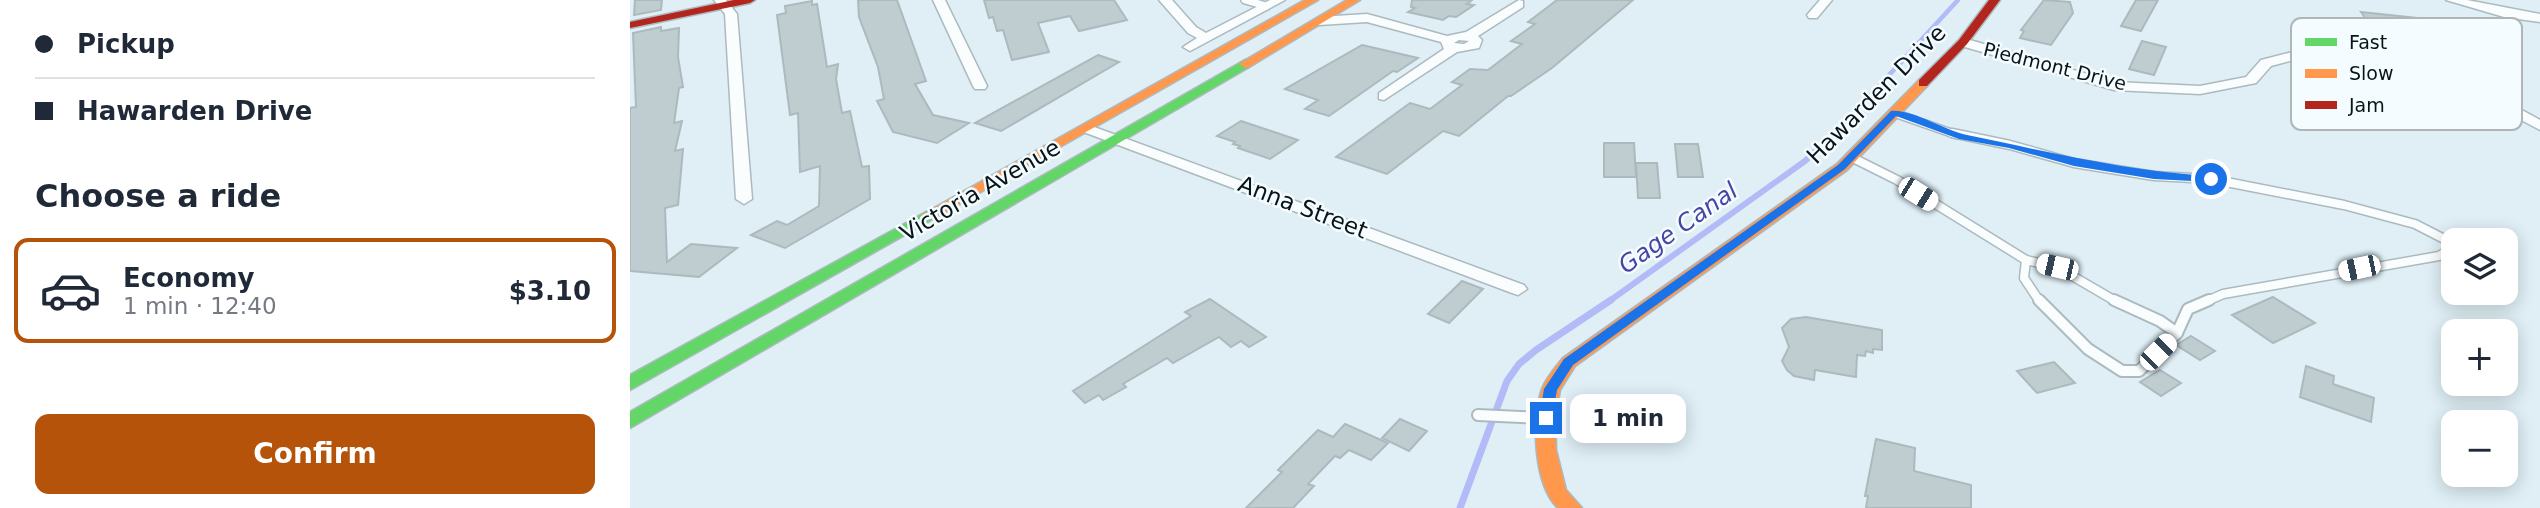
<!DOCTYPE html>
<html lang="en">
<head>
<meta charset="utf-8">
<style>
  :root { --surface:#fff; --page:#f6f6f7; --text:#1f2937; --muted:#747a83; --line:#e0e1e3; --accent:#b45309 }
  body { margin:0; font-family:"DejaVu Sans",sans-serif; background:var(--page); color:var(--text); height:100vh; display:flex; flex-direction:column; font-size:26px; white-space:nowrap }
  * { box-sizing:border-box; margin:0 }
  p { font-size:23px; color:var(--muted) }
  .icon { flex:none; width:38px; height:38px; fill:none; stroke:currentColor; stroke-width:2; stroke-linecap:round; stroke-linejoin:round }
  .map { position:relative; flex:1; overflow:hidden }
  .details { display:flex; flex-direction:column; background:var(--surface); width:630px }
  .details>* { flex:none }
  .guide { display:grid; align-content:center; height:154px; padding:0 35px; background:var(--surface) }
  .tools { position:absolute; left:1811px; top:228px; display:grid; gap:14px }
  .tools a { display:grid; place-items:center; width:77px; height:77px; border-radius:14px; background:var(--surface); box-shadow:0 4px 18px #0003; font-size:35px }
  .end { position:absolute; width:32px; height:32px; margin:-16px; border:9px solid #1a73e8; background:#fff; box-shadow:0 0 0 4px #fff }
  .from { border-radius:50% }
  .bubble { position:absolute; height:49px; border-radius:14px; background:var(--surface); box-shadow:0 4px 18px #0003; font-size:23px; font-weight:800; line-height:49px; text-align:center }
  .car { position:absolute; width:21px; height:42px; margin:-21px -10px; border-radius:9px; box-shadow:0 0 5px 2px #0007; background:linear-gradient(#fff 24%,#345 0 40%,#fff 0 76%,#345 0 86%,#fff 0) }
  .guide b { display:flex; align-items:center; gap:24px; height:66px; font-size:26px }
  .guide b+b { border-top:2px solid var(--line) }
  .guide i { width:18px; height:18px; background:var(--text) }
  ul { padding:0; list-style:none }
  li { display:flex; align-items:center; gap:21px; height:105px; margin:0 14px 10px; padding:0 21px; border:4px solid transparent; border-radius:14px }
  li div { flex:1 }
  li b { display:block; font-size:26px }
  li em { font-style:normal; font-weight:800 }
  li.selected { border-color:var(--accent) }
  li>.icon { width:63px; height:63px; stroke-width:1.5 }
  h2 { padding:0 35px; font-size:32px; line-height:84px }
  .cta { display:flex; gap:14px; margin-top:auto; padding:14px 35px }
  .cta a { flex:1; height:80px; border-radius:14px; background:var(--accent); color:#fff; font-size:28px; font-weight:800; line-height:80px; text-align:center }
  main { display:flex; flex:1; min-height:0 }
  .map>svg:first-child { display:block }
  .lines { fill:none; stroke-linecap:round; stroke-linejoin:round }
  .stream-far2 { stroke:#b2baf7; stroke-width:4.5 }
  .stream-far1 { stroke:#b2baf7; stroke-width:6 }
  .stream { stroke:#b2baf7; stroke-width:7 }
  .building { fill:#bfcdd0; stroke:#acbabd; stroke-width:2 }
  .lane-far2-casing { stroke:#acbabf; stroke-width:10 }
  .lane-far1-casing { stroke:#acbabf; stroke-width:11 }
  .lane-casing { stroke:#acbabf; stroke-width:14 }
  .street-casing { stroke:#acbabf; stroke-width:3 }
  .fast-casing { stroke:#acbabf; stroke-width:3 }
  .slow-casing { stroke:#acbabf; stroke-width:3 }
  .jam-casing { stroke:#acbabf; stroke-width:3 }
  .lane-far2 { stroke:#fafdfe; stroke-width:7 }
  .lane-far1 { stroke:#fafdfe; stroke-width:8 }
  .lane { stroke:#fafdfe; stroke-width:10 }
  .street { fill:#fafdfe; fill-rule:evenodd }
  .fast { fill:#63d668; fill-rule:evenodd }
  .slow { fill:#ff974d; fill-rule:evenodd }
  .jam { fill:#b3261e; fill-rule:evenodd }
  .route { fill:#1a73e8 }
  .labels { text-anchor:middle; stroke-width:5; stroke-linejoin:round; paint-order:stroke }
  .far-street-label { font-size:19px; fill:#071419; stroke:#f5fcff }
  .street-label { font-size:23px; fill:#071419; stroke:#f5fcff }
  .water-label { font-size:24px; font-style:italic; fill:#4843a4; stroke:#f5fcff }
  .key { fill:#f5fcff; stroke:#aeb6ba; stroke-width:2 }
  .key-label { font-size:19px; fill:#071419 }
</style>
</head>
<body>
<main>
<section class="details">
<div class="guide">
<b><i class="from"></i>Pickup</b>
<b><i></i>Hawarden Drive</b>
</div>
<h2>Choose a ride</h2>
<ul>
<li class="selected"><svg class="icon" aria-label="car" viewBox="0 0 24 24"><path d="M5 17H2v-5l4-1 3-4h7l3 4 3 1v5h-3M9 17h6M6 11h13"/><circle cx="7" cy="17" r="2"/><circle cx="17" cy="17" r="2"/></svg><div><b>Economy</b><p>1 min · 12:40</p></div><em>$3.10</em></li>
</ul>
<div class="cta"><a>Confirm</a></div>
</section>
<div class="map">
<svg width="1910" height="508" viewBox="0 0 1910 508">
  <rect width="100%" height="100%" fill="#dfeff5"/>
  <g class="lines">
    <!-- stream-far2 -->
    <path class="stream-far2" d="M1204,135L1328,0"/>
    <!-- stream-far1 -->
    <path class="stream-far1" d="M978,302L1175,161L1205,133"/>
    <!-- stream -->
    <path class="stream" d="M830,508L877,381L889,364L906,350L981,300"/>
  </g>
  <!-- building -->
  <g class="building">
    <path d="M5,0H32L31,10L4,15Z"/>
    <path d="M228,0H267L296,81L285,84L303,115L339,123L307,143L263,132L247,101L254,99L248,67L229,17Z"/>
    <path d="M354,0H484L497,20L449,31L440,16L408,23L419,52L382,60L373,30L367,31L363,17L359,18Z"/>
    <path d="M782,0H842L837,4L844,5L826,17L819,16L813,20L778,12L785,8L781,7Z"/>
    <path d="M927,0H1003L922,68L881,96H878L829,136L813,131L757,174L706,157L780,103L800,109L832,85L822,82L840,69L858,70L892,44L881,41L905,24L898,22Z"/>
    <path d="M1414,0L1440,2L1443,13L1421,45L1390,38L1394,31L1391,30Z"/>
    <path d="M1506,0H1528L1511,31L1491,26Z"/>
    <path d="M182,1V5L187,4L197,67L208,64L206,79L212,113L220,111L232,167L239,166L240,199L155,248L121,235L147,221L157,225L189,206L190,166L170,172L168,113L160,115L147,15L156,13L155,6Z"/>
    <path d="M1731,12L1862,26V29L1855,30L1870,53L1842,39L1743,29Z"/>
    <path d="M31,27V31L49,28L48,57L53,87L49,88L44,123L52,121L45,151L53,149L48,205L35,208L37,262L61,244L107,248L69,277L0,271V108L6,107L3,33Z"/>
    <path d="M1512,41L1536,47L1524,75L1499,69Z"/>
    <path d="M732,45L788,58L767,72L763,71L699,116L675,109L688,100L655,89Z"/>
    <path d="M468,55L489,62L371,131L345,123Z"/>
    <path d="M611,121L668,140L640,159L608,148L610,146L603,144L605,142L587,136Z"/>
    <path d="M974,143H1004L1006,177H974Z"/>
    <path d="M1045,144H1068L1073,177H1048Z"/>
    <path d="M1006,163H1027L1030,198H1008Z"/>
    <path d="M832,281L853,289L819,323L798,314Z"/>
    <path d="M1643,297L1685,323L1643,343L1602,315Z"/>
    <path d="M580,299L636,337L619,347L611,341L601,347L589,337L543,363L537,358L493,384L496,387L473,400L469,395L455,403L443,391L561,316L555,312Z"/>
    <path d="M1176,317L1252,330V350L1243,349V353L1236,351L1235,356L1227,355L1226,377L1185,370L1184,380L1164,376L1157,370L1152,361L1159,347L1152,328L1161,319Z"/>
    <path d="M1561,336L1585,351L1570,360L1546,345Z"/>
    <path d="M1424,362L1445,383L1407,393L1387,371Z"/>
    <path d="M1676,366L1704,376L1703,384L1744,398L1741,422L1670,397Z"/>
    <path d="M1530,370L1551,383L1531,396L1510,382Z"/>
    <path d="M770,419L797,431L779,451L752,438Z"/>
    <path d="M715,424L758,443L741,460L719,450L710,458L705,456L678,484L684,486L663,508H616L652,472L648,470L688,430L703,437Z"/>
    <path d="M1246,439L1285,448L1284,471L1341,485V508H1236L1238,496H1235Z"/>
  </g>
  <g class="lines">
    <defs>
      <g id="lane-far2">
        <path d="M615,0L636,6"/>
        <path d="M1264,113L1327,135"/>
      </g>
      <g id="lane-far1">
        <path d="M1322,133L1380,145L1444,163L1524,176L1581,179L1714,205L1785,224L1824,244"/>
        <path d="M1221,157L1267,180L1396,260L1394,278L1410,302"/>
        <path d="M1396,260L1427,267L1487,302"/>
        <path d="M1575,302L1593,294L1809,256L1824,247"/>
      </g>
      <g id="lane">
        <path d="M1409,300L1458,349L1492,371H1509L1547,333"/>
        <path d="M1484,300L1530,321L1547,333L1558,309L1579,300"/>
        <path d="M848,415L911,418"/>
      </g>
      <g id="street">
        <path d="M84,0H96L107,14L122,199L114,204L106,199L95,14Z"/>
        <path d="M303,0H315L357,86L355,89H345L343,86Z"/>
        <path d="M529,0H542L566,27L576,33L640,0H655L560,51L553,47L567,38L558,33Z"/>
        <path d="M889,0L893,1V7L848,36L852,40L849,48L827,52L754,100L749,99V93L814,49L811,42L737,22L689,25L683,21L689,17L737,14L817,36L836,32ZM829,40L839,41L834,44L824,43Z"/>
        <path d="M1190,0H1202L1187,18H1179L1177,15Z"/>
        <path d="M1816,0H1837L1910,14V22L1874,17Z"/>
        <path d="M1333,38L1485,82L1570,86L1616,77L1631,60L1682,47H1741L1832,77L1910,120V130L1822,83L1740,55H1682L1641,66L1626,83L1570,94L1484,90L1328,45L1327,42Z"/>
        <path d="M456,124L894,285L897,289L888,295L882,293L451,131L449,128Z"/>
      </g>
      <g id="fast">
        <path d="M615,60L621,64L619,67L0,428V412Z"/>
        <path d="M298,211L303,213L306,216L303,219L0,390V375Z"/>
      </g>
      <g id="slow">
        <path d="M675,0H688L303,219H293L290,216Z"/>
        <path d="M717,0H730L619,67L615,68L609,64Z"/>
        <path d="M1293,79L1299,83L1297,86L1217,170L945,366L930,390L925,418L926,450L936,490L952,508H928C904,485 901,420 912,389C916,378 926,367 933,358L1207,164L1289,80Z"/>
      </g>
      <g id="jam">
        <path d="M104,0H125L120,3L0,28V22Z"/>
        <path d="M1359,0H1370L1337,44L1297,86H1289V80L1329,40Z"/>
      </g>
    </defs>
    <!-- lane-far2 casing -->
    <use href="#lane-far2" class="lane-far2-casing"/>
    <!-- lane-far1 casing -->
    <use href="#lane-far1" class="lane-far1-casing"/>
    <!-- lane casing -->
    <use href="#lane" class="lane-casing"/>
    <!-- street casing -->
    <use href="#street" class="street-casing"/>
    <!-- fast casing -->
    <use href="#fast" class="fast-casing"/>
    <!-- slow casing -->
    <use href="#slow" class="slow-casing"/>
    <!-- jam casing -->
    <use href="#jam" class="jam-casing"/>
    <!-- lane-far2 -->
    <use href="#lane-far2" class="lane-far2"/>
    <!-- lane-far1 -->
    <use href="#lane-far1" class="lane-far1"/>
    <!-- lane -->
    <use href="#lane" class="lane"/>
    <!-- street -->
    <use href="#street" class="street"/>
    <!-- fast -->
    <use href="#fast" class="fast"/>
    <!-- slow -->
    <use href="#slow" class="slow"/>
    <!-- jam -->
    <use href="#jam" class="jam"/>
  </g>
  <!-- route -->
  <path class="route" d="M1261,111C1283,109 1315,131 1337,135C1420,152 1495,171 1581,176L1586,179L1581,182L1524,179L1444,166L1379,148L1329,139L1266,116L1215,169L943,365L927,390L921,421H911L909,418L914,389L934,359L1208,165Z"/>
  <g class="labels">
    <!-- far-street labels -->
    <g class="far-street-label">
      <text transform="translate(1425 66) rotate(14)" y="7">Piedmont Drive</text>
    </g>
    <!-- street labels -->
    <g class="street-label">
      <text transform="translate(1246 94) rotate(-45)" y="8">Hawarden Drive</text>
      <text transform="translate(350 190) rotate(-30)" y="8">Victoria Avenue</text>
      <text transform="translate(673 207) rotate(21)" y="8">Anna Street</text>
    </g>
    <!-- water labels -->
    <g class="water-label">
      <text transform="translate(1048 228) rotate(-35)" y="8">Gage Canal</text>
    </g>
  </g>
  <!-- legend -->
  <rect x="1661" y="18" width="231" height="112" rx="10" class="key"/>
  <rect x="1675" y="38" width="32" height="8" fill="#63d668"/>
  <rect x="1675" y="69" width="32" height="9" fill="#ff974d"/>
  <rect x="1675" y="101" width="32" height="8" fill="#b3261e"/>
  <g class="key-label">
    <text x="1719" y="49">Fast</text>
    <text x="1719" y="80">Slow</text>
    <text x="1719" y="112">Jam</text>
  </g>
</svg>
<div class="tools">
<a><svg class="icon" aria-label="layers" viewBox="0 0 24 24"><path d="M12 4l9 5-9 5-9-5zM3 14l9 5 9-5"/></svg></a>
<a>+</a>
<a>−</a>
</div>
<i class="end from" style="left:1581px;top:179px"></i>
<i class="end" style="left:916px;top:418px"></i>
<div class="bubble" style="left:940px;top:394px;width:116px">1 min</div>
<i class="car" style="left:1288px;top:194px;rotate:122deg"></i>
<i class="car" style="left:1427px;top:267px;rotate:283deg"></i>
<i class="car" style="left:1729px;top:268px;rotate:258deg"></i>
<i class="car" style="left:1528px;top:352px;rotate:45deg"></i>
</div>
</main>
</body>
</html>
